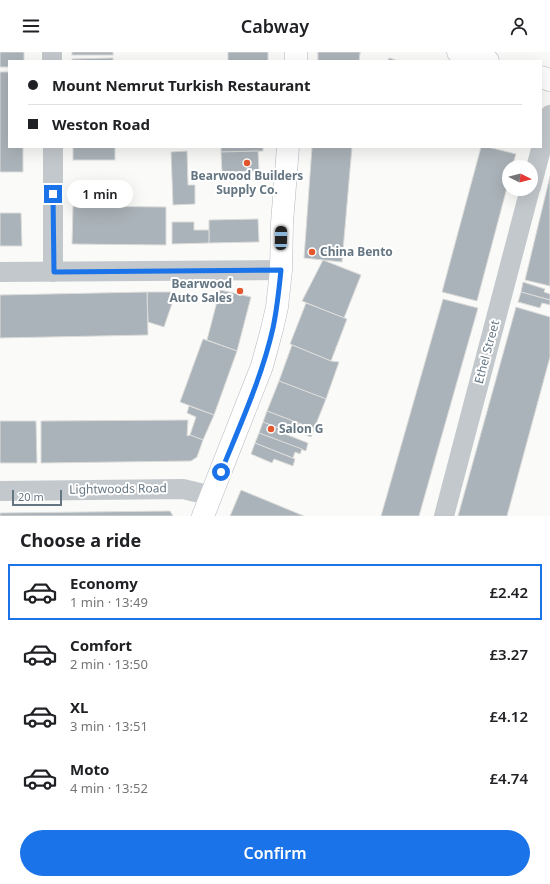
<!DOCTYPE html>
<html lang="en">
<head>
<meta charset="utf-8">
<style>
  :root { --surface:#fff; --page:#f6f6f6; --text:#202124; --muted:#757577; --line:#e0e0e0; --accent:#1a73e8 }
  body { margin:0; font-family:"Noto Sans",sans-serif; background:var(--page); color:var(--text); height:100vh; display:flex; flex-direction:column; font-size:15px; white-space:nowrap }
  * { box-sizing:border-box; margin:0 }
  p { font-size:13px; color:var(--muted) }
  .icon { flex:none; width:22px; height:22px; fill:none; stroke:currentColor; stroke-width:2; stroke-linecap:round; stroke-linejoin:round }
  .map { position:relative; height:464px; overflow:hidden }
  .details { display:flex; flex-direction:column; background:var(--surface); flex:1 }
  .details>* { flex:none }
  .guide { position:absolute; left:8px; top:8px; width:534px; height:88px; border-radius:0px; box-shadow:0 4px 16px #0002; display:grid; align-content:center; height:88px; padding:0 20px; background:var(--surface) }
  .needle { width:26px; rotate:96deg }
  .buttons { position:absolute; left:502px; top:108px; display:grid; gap:8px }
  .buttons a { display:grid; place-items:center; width:36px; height:36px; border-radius:50%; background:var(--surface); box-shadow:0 4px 16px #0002; font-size:20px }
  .scale { position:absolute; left:12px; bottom:10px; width:50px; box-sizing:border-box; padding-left:4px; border:2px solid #657683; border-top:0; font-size:11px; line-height:14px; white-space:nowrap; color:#657683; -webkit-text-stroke:3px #fff; paint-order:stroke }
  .end { position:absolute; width:18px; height:18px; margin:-9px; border:5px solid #1a73e8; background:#fff; box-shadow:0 0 0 2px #fff }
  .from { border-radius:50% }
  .bubble { position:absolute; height:28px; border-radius:14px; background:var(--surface); box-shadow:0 4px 16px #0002; font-size:13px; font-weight:600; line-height:28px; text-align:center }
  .car { position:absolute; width:12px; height:24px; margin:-12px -6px; border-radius:5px; box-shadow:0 0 3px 1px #0007; background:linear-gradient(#222 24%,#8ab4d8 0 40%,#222 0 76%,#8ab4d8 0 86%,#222 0) }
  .guide b { display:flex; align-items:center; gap:14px; height:38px; font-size:15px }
  .guide b+b { border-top:1px solid var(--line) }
  .guide i { width:10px; height:10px; background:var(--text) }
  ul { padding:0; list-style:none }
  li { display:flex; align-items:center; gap:12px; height:56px; margin:0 8px 6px; padding:0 12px; border:2px solid transparent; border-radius:0px }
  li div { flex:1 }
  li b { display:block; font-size:15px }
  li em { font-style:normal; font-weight:600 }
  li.selected { border-color:var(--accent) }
  li>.icon { width:36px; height:36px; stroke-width:1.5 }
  h2 { padding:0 20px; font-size:18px; line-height:48px }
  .cta { display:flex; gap:8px; margin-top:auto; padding:8px 20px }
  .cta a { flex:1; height:46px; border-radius:24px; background:var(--accent); color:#fff; font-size:16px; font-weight:600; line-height:46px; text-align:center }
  header { display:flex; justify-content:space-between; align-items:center; height:52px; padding:0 20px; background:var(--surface); font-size:18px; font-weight:600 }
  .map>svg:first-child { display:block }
  .building { fill:#aab3b9; stroke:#dcdcda }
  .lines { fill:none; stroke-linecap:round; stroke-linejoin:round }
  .secondary-casing { stroke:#b3babf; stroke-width:23 }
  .minor { stroke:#c3c8cc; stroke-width:20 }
  .secondary { stroke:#fff; stroke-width:22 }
  .route { stroke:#1a73e8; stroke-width:5 }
  .poi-dot { fill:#e4572e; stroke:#fff; stroke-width:1.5 }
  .labels { text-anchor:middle; stroke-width:4; stroke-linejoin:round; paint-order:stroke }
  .poi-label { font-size:12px; font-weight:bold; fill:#657683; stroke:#fff; text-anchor:start }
  .street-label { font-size:12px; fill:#657683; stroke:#fff }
</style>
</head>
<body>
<header><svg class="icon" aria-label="menu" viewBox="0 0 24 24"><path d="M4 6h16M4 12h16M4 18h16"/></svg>Cabway<svg class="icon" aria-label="person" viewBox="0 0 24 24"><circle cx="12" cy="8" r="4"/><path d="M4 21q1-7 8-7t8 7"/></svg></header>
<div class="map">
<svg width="550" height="464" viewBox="0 0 550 464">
  <rect width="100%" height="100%" fill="#fafaf8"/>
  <!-- building -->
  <g class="building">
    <path d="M0,0H24V9H9V15H0Z"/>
    <rect x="72" y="0" width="41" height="3"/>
    <rect x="228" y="0" width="40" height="9"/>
    <path d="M318,0H360L359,9H318Z"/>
    <path d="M318,0H360L359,9H318Z"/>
    <path d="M113,6V9H72V7Z"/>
    <path d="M389,6L399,9H388Z"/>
    <path d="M0,20H9V95H23V120H0Z"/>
    <rect x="73" y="95" width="42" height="13"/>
    <path d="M221,95H263V99L221,100Z"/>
    <path d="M312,95H352L342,210L304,206Z"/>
    <path d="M481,95H488L516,102L512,115H509V128L477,249L442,240Z"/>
    <path d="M187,99L188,133H195V152L173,153L171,100Z"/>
    <path d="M258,99L259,119L222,120L221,100Z"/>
    <path d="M550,124V234L525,228Z"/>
    <path d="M73,154L166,155V193L72,192Z"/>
    <path d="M0,161H21L22,194H0Z"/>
    <path d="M258,167L259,190L209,191V168Z"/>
    <path d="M172,170H194V178H209V191L172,192Z"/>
    <path d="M323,208L361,223L344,266L302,249Z"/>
    <path d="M523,230L545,237L544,240L550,242V248L521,240Z"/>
    <path d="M220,238L251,245L237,299L207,288Z"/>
    <path d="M147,240H176L164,275L148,270Z"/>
    <path d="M147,240L148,283L0,286V243Z"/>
    <path d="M521,240L550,248V253L542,251L540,256L518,250Z"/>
    <path d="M443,247L478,256L419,464H381Z"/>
    <path d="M306,251L347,267L331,309L290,292Z"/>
    <path d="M516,255L550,265V305L507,464H458Z"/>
    <path d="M203,287L237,299L214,363L180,350Z"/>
    <path d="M292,293L331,309L339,310L326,347L279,329Z"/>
    <path d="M279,329L326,347L314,377L267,359Z"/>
    <path d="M189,354L214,363L203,388L190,383L196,365L187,361Z"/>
    <path d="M267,359L314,377L311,385L287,375L286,379L263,370Z"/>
    <path d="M188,368L187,384L190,383L203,388L197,405L191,409L41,411V369Z"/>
    <path d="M0,369H36L37,411H0Z"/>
    <path d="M263,370L286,379L285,382L308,391L306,399L259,381Z"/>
    <path d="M259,381L302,397L300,402L295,400L293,406L255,391Z"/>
    <path d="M255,391L295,407L293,414L274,407L272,411L251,402Z"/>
    <path d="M241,438L304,464H230Z"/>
    <path d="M170,459L173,464H0V461Z"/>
  </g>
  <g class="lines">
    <defs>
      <g id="secondary">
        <path d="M458,0L488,9"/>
        <path d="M296,9V0"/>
        <path d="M541,25L550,28"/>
        <path d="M203,464L262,314L272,277L277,255L281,218L282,171L288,95"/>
      </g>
    </defs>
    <!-- secondary casing -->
    <use href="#secondary" class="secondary-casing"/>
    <!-- minor -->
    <g class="minor">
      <path d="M52,0V9"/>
      <path d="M53,95V220"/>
      <path d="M531,135L550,63"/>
      <path d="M0,220L281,218"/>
      <path d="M0,439L183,437L212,444"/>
      <path d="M444,464L530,137"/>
    </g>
    <!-- secondary -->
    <use href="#secondary" class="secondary"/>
  </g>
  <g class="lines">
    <!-- route -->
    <path class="route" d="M53,142L54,220L281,218C279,238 277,257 273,276C262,325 240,373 221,420"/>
  </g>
  <!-- markers -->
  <g class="poi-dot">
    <circle cx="247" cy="111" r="4"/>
    <circle cx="312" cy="200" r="4"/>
    <circle cx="240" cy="239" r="4"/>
    <circle cx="271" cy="377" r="4"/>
  </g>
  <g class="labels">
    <!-- poi labels -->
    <g class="poi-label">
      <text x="247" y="128" text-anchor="middle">Bearwood Builders<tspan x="247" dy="14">Supply Co.</tspan></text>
      <text x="320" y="204">China Bento</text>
      <text x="232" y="236" text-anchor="end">Bearwood<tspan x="232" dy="14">Auto Sales</tspan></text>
      <text x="279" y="381">Salon G</text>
    </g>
    <!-- street labels -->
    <g class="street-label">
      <text transform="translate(487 300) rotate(-75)" y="4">Ethel Street</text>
      <text transform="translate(118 437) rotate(-1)" y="4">Lightwoods Road</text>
    </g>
  </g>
</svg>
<div class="buttons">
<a><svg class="needle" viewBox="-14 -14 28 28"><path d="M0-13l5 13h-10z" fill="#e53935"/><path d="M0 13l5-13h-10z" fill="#757577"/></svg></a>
</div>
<div class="scale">20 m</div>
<i class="end from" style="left:221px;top:420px"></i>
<i class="end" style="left:53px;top:142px"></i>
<div class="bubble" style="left:67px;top:128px;width:66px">1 min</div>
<i class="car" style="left:281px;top:186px;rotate:1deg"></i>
<div class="guide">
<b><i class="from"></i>Mount Nemrut Turkish Restaurant</b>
<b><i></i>Weston Road</b>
</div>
</div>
<section class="details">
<h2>Choose a ride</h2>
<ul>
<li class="selected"><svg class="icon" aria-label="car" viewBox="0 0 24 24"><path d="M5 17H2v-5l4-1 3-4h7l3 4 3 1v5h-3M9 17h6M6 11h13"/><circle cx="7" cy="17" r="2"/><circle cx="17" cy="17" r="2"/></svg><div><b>Economy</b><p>1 min · 13:49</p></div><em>£2.42</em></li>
<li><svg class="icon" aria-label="car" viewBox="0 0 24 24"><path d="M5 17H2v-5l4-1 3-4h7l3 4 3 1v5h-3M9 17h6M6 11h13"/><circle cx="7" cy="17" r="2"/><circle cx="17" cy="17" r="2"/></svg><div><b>Comfort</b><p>2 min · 13:50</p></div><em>£3.27</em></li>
<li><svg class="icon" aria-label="car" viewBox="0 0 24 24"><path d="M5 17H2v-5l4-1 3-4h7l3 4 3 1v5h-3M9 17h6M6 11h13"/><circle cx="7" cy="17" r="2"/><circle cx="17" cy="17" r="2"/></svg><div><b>XL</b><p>3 min · 13:51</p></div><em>£4.12</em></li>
<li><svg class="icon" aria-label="car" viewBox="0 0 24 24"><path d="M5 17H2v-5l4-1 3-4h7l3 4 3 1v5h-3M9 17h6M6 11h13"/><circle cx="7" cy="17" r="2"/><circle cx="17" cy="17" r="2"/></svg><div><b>Moto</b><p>4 min · 13:52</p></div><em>£4.74</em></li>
</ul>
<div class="cta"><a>Confirm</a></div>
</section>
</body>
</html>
